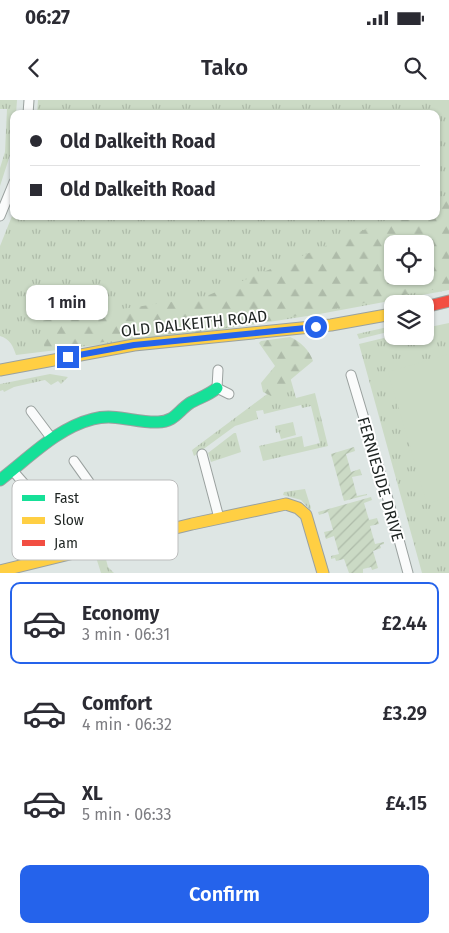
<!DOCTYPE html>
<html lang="en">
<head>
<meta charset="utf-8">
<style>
  :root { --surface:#fff; --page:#f7f7f7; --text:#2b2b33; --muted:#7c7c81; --line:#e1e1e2; --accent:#2563eb }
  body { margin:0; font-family:"Fira Sans",sans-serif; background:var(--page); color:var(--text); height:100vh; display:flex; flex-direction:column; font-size:19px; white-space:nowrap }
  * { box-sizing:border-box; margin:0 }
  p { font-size:16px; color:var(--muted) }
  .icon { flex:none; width:28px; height:28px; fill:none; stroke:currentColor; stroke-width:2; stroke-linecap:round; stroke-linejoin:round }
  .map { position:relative; height:473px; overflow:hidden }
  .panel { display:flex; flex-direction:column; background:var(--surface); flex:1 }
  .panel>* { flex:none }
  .guide { position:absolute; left:10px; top:10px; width:430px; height:110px; border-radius:10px; box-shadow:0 1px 4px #0004; display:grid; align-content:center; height:110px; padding:0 20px; background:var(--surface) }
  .buttons { position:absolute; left:384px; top:135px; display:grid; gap:10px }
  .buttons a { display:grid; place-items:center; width:50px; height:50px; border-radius:10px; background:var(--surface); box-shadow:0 1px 4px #0004; font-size:25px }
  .end { position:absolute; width:22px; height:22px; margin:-11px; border:6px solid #2563eb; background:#fff; box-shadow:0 0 0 2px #fff }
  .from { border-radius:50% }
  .bubble { position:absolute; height:35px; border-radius:10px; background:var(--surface); box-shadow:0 1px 4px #0004; font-size:16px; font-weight:600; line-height:35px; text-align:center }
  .guide b { display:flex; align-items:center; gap:18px; height:48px; font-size:19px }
  .guide b+b { border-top:1px solid var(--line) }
  .guide i { width:12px; height:12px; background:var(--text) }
  ul { padding:9px 0 0; list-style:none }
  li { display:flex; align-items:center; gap:15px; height:82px; margin:0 10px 8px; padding:0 10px; border:2px solid transparent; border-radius:10px }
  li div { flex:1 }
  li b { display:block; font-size:19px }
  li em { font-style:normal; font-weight:600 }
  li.current { border-color:var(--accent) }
  li>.icon { width:45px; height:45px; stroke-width:1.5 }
  .cta { display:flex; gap:10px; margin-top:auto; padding:10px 20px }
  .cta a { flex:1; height:58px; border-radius:10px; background:var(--accent); color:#fff; font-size:20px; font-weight:600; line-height:58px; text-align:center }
  .status { display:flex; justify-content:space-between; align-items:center; height:35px; padding:0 25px; background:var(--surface); direction:ltr }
  .status svg { height:14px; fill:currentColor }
  header { display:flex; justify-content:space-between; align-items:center; height:65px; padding:0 20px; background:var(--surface); font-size:22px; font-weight:600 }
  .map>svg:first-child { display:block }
  .grass { fill:url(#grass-tufts); fill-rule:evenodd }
  .forest { fill:url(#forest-firs); fill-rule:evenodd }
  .garden { fill:url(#garden-furrows) }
  .pitch { fill:#cbdac5 }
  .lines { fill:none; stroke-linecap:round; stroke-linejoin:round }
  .street-casing { stroke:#9aa19f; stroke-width:11 }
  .fast-casing { stroke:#9aa19f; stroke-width:13 }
  .slow-casing { stroke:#9aa19f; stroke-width:13 }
  .jam-casing { stroke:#9aa19f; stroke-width:13 }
  .street { stroke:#fafbfb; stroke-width:9 }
  .fast { stroke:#16e098; stroke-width:11 }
  .slow { stroke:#ffcf43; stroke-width:11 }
  .jam { stroke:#f24e42; stroke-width:11 }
  .route { stroke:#2563eb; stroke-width:6 }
  .labels { text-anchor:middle; stroke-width:4; stroke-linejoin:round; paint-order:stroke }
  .street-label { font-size:16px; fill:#1e2422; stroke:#fff }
  .key { fill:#fff; stroke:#bcbdbd; stroke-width:1 }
  .key-label { font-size:14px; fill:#1e2422 }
</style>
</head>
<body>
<div class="status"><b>06:27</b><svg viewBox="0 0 49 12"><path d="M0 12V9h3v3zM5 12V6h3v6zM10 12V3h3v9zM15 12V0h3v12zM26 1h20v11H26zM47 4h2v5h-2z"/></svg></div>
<header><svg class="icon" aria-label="back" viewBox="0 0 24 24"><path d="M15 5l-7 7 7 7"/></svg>Tako<svg class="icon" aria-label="search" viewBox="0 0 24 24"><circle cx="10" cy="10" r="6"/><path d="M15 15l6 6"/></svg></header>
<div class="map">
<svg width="449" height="473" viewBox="0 0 449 473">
  <defs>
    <pattern id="grass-tufts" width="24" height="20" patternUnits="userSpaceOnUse" patternTransform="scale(1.25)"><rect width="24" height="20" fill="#cbdac5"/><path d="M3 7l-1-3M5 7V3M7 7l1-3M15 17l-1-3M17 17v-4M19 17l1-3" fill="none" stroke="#aebba9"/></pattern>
    <pattern id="forest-firs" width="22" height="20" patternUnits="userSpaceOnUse" patternTransform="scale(1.25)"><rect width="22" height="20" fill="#cbdac5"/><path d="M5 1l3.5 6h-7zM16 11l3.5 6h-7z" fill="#aebba9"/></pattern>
    <pattern id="garden-furrows" width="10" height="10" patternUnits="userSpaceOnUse" patternTransform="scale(1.25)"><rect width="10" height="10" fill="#cbdac5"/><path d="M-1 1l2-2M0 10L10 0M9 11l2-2" fill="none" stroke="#aebba9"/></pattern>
  </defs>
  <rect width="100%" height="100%" fill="#dee6e4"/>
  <!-- grass -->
  <g class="grass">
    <path d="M0,0H17L16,14H14L11,52L0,86V68L5,52L7,9H0Z"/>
    <path d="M38,0H449V190L314,215L204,232L16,255C13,246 10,239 0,236V146L14,111V116H436V14H37ZM392,144H425V176H392Z"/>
    <path d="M449,223V473H422L359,244L392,236H425V228Z"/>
    <path d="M392,226V231L359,239L357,234Z"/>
    <path d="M50,274L68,277L61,284L58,281L51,285L45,280L14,287L4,292L3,290L0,291V284Z"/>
    <path d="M290,277L296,298L315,293L328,346L263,361L259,346L302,336L304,347L320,343L311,306L302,308L301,305L264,314L263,310L256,311L258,319L235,326L194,356L192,350Z"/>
    <path d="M293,322L296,335L281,339L279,332L276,333L275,326Z"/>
    <path d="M234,333H236L241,352L211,362L208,353Z"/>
    <path d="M305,389L311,408L310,410L301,400L283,395L284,392Z"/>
    <path d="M104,452L108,467L114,473H101L95,454Z"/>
  </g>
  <!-- forest -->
  <g class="forest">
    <path d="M449,94V187L413,193L315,213L204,232L123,239L45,251L40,221L204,197L397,116H436V100ZM392,144H425V176H392Z"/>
    <path d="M290,237C300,241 310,251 313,261L271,296L263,292L261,283L275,266L259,243L261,241Z"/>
  </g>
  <!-- garden -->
  <g class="garden">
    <path d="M354,347L355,351L346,354L351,372L360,369L362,375L352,377L357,396L367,394V395L344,401L331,354Z"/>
    <path d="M371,397L372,400L364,403L369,420L377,418L379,424L370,426L375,444L384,442V444L380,445L381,448L373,451L378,468L372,470L371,467L363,469V473H349L344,459L336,461L335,458L331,459V456L339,454L334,436L326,439L324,432L333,430L328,412L319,415L318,412Z"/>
  </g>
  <!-- pitch -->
  <path class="pitch" d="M449,254V397L427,404L388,272Z"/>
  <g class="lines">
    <defs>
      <g id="street">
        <path d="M28,14L29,0"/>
        <path d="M0,116L14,82"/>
        <path d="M218,270L217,288L229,294"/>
        <path d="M351,275L386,392L408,473"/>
        <path d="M31,311L52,339"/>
        <path d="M202,354L219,418"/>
        <path d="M13,371C40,402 54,422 89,382L74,361"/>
      </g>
      <path id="fast" d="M0,380C29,358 57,328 93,319C115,313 136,323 158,322C174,322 178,311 190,303C199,298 209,295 217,288"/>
      <g id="slow">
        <path d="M0,270L134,245L331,225L392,214"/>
        <path d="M0,471L192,424L286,404L298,408L306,415L323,473"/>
      </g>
      <path id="jam" d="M425,207L449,201"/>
    </defs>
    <!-- street casing -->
    <use href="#street" class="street-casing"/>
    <!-- fast casing -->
    <use href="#fast" class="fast-casing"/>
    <!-- slow casing -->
    <use href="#slow" class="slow-casing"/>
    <!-- jam casing -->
    <use href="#jam" class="jam-casing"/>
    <!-- street -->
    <use href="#street" class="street"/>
    <!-- fast -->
    <use href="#fast" class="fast"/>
    <!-- slow -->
    <use href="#slow" class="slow"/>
    <!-- jam -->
    <use href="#jam" class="jam"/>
  </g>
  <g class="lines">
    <!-- route -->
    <path class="route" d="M68,257L134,245L316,227"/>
  </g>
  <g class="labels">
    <!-- street labels -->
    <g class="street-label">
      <text transform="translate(194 223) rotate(-6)" y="6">OLD DALKEITH ROAD</text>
      <text transform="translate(381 379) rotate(74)" y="6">FERNIESIDE DRIVE</text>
    </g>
  </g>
  <!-- legend -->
  <rect x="12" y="380" width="166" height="80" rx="8" class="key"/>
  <rect x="22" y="395" width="23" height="6" fill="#16e098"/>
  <rect x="22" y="417" width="23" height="7" fill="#ffcf43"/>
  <rect x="22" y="440" width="23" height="6" fill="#f24e42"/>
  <g class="key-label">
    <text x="54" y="403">Fast</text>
    <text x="54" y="425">Slow</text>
    <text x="54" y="448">Jam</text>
  </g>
</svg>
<div class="buttons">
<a><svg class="icon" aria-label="locate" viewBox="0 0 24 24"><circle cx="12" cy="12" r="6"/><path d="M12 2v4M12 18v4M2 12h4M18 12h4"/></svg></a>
<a><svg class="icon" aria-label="layers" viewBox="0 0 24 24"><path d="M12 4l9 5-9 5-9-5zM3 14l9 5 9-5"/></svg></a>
</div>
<i class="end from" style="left:316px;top:227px"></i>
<i class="end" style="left:68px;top:257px"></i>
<div class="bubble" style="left:26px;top:185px;width:82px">1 min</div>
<div class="guide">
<b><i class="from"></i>Old Dalkeith Road</b>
<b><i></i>Old Dalkeith Road</b>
</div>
</div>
<section class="panel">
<ul>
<li class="current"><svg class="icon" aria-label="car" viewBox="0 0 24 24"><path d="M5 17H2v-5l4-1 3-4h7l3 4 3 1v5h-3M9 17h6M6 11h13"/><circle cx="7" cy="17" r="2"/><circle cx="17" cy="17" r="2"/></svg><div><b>Economy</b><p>3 min · 06:31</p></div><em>£2.44</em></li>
<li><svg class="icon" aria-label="car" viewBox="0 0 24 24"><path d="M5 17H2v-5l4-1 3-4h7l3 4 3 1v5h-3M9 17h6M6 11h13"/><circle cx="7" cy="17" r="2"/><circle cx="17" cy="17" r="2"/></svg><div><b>Comfort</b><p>4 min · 06:32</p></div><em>£3.29</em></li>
<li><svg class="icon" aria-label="car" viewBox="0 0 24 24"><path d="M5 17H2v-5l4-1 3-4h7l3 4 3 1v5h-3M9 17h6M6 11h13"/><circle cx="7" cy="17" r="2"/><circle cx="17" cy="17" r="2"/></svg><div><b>XL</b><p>5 min · 06:33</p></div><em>£4.15</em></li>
</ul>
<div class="cta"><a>Confirm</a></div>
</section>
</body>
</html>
